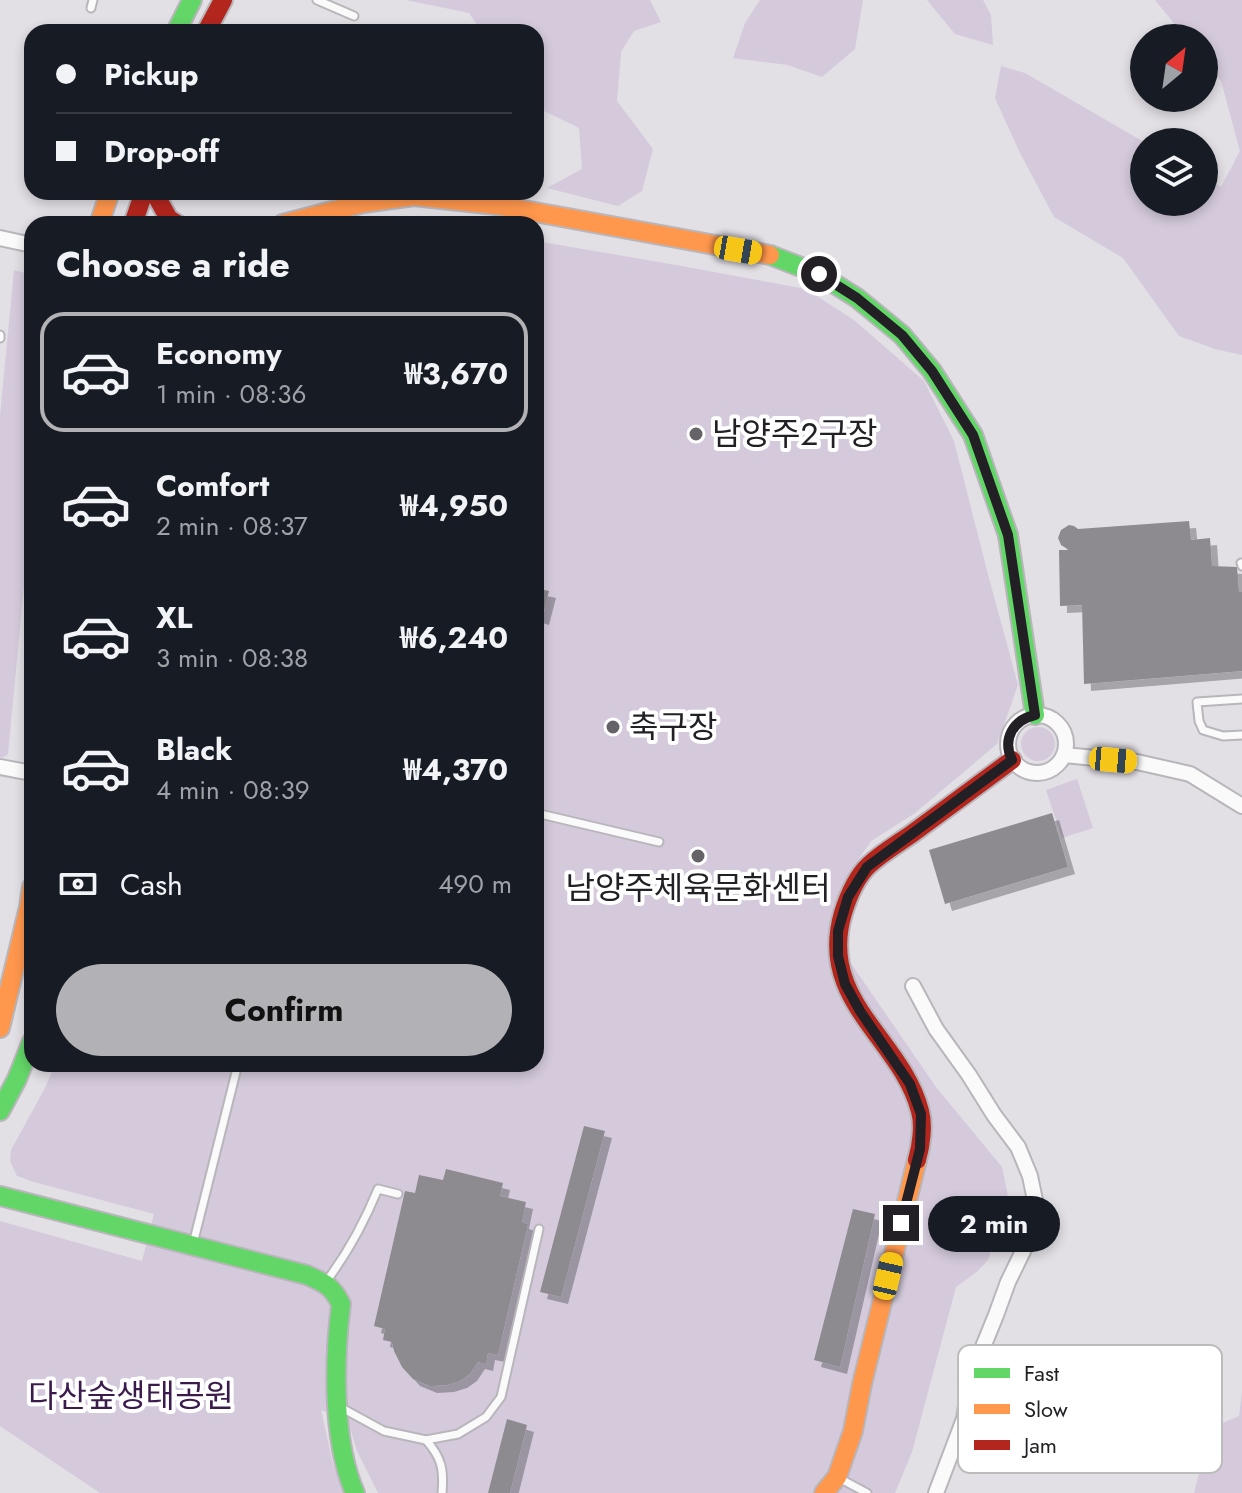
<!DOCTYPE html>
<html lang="en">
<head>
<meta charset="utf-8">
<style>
  :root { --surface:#171b24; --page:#20242c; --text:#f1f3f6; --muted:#9ea1a6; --line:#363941; --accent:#b2b2b6 }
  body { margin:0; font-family:Jost,"Noto Sans KR",sans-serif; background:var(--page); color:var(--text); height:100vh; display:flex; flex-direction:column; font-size:30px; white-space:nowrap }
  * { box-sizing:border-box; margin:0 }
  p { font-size:26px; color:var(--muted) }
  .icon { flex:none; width:44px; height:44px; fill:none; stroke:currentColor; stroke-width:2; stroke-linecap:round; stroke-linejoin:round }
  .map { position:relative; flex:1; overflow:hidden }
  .side { position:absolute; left:24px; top:216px; width:520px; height:856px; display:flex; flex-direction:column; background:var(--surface); border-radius:24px; box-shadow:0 4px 12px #0003 }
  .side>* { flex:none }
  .top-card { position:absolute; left:24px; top:24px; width:520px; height:176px; border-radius:24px; box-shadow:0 4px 12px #0003; display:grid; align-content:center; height:176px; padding:0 32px; background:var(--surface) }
  .needle { width:52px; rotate:29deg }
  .buttons { position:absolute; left:1130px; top:24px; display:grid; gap:16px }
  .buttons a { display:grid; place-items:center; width:88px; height:88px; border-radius:50%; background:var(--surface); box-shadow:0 4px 12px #0003; font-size:40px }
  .end { position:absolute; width:36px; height:36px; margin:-18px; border:10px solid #222024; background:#fff; box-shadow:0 0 0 4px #fff }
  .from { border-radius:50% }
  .bubble { position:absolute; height:56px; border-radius:28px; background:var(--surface); box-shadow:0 4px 12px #0003; font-size:26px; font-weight:700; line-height:56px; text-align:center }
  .car { position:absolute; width:24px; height:48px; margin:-24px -12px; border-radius:10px; box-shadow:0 0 6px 2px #0007; background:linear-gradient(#f5c518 24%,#345 0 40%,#f5c518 0 76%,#345 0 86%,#f5c518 0) }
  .top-card b { display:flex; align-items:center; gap:28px; height:76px; font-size:30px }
  .top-card b+b { border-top:2px solid var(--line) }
  .top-card i { width:20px; height:20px; background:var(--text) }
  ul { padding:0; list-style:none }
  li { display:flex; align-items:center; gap:24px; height:120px; margin:0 16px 12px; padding:0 16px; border:4px solid transparent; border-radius:24px }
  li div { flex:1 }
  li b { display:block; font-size:30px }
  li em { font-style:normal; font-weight:700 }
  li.active { border-color:var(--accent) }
  li>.icon { width:72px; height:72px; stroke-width:1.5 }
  h2 { padding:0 32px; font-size:36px; line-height:96px }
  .pay { display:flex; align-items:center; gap:20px; height:88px; padding:0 32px; font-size:30px }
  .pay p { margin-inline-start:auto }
  .cta { display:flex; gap:16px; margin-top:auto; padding:16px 32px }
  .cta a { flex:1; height:92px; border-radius:48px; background:var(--accent); color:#111; font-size:32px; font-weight:700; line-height:92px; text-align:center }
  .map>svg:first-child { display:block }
  .green { fill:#d4cadb }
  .building { fill:#8e8b90; filter:url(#shadow) }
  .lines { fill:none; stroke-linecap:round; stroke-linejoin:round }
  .lane-casing { stroke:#b9b6bb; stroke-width:11 }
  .street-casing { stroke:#b9b6bb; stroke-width:18 }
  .fast-casing { stroke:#b9b6bb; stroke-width:22 }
  .slow-casing { stroke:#b9b6bb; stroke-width:22 }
  .jam-casing { stroke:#b9b6bb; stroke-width:22 }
  .lane { stroke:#fbfafb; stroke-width:7 }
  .street { stroke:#fbfafb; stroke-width:14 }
  .fast { stroke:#63d668; stroke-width:18 }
  .slow { stroke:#ff974d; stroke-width:18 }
  .jam { stroke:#b3261e; stroke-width:18 }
  .route { stroke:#222024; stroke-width:10 }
  .poi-dot { fill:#656368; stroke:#fff; stroke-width:3 }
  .labels { text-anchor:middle; stroke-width:8; stroke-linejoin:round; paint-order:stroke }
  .poi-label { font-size:32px; fill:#222024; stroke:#fff; text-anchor:start }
  .park-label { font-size:32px; fill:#3b1b4b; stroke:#fff }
  .key { fill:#fff; stroke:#bdbcbd; stroke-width:2 }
  .key-label { font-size:22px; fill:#222024 }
</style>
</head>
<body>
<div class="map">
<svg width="1242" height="1493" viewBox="0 0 1242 1493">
  <defs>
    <filter id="shadow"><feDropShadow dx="7" dy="7" stdDeviation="0" flood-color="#0004"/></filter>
  </defs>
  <rect width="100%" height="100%" fill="#e2dfe5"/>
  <!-- green -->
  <g class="green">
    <path d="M406,0H650L661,22L634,31L621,52L617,101L653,149L642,191L618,206L547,188L582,169L579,128L536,107V32H482L469,13Z"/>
    <path d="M760,0H863L855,49L822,77L788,65L733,58L745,23Z"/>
    <path d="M927,0H983L991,15L993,45L955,34Z"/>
    <path d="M1155,0H1242V355L1215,349L1179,336L1123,258L1054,217L1020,153L995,98L1001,66L1025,73L1144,142V202H1204V177L1221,187L1240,151L1221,81L1204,60V38H1186Z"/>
    <path d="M536,241L676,265L806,289L854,320L924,381L954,441L986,567L1018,685L997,744L915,813L871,841L850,872L830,933L936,1087L1002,1167L1008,1196L988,1260L978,1271L956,1287L912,1452L895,1493H378L357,1451L348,1421L321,1410L333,1464L346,1493H100L0,1426V1221L142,1261L154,1214L34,1182L17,1176L10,1161L11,1150L45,1088L55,1064H536Z"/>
    <path d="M14,270L32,275V411L24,475L31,513L8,754L2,758L0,757V416Z"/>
    <circle cx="1038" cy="744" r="17"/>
    <path d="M1077,779L1093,828L1062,838L1046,790Z"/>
    <path d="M1242,1392V1493H1194L1211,1428L1239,1416Z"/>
  </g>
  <!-- building -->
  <g class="building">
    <path d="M1189,521L1191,540L1210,538L1212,566L1237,567L1239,592H1242V671L1084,684L1082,605L1060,606L1059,550H1069L1061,545L1058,538L1061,530L1069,525L1074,526L1078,529Z"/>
    <path d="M540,589L549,591L542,618L536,616V605Z"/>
    <path d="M1052,813L1068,867L945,904L929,850Z"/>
    <path d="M584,1126L605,1131L561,1297L540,1292Z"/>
    <path d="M446,1169L503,1183L500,1196L526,1202L522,1222L528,1224L498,1355L488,1353L486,1364L478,1362L470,1374L460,1381L447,1385L430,1386L413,1379L402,1367L394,1351L392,1342L383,1340L385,1329L374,1326L405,1191L415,1193L419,1175L443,1180Z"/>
    <path d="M853,1209L875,1214L840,1367L814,1360Z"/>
    <path d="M507,1419L527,1425L510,1493H488Z"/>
  </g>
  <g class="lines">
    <defs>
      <g id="lane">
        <path d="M317,0L354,16"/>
        <path d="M91,8L93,0"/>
        <path d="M0,335V338"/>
        <path d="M1241,563L1242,566"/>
        <path d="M1242,699L1197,702L1199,721L1203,730L1223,736L1242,735"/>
        <path d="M536,813L659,842"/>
        <path d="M193,1244L238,1064"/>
        <path d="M325,1283C348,1253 364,1223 378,1189L398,1194"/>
        <path d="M340,1407L384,1431L426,1440L458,1434L486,1417L501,1397L539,1229"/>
        <path d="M426,1440C442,1458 444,1470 442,1493"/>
        <path d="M839,1478L867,1493"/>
      </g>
      <g id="street">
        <path d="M0,238L32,245"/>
        <circle cx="1037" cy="744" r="29"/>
        <path d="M1064,755L1137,762L1190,774L1242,806"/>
        <path d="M0,767L32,773"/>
        <path d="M913,986L936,1029L969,1075L994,1115L1018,1147L1030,1176L1036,1205L1037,1228L1026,1245L1008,1282L996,1315L970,1379L964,1419L936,1493"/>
      </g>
      <g id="fast">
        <path d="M176,32L192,0"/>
        <path d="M770,255L819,274L857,298L902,335L932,371L973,435L1008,535L1035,715"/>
        <path d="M0,1111L17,1079L32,1041"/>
        <path d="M0,1196L307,1275C325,1283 332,1286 341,1304C334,1360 332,1441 355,1493"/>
      </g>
      <g id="slow">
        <path d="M99,224L110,192"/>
        <path d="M283,224L363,203L414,196L496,205L770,255"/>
        <path d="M0,1028L29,907L32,887"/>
        <path d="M824,1493L837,1477L853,1431L862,1384L917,1160"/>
      </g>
      <g id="jam">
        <path d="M206,32L223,0"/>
        <path d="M154,192L169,219L177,224"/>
        <path d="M133,224L144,192"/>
        <path d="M917,1160C921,1146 924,1125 920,1111C901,1038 817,1001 843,913C848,897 856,877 869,865C882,853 899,843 913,833C946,809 979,784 1012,760"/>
      </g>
    </defs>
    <!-- lane casing -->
    <use href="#lane" class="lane-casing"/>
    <!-- street casing -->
    <use href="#street" class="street-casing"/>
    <!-- fast casing -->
    <use href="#fast" class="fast-casing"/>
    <!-- slow casing -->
    <use href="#slow" class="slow-casing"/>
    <!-- jam casing -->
    <use href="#jam" class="jam-casing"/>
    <!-- lane -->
    <use href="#lane" class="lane"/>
    <!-- street -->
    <use href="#street" class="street"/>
    <!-- fast -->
    <use href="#fast" class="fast"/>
    <!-- slow -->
    <use href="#slow" class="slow"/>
    <!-- jam -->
    <use href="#jam" class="jam"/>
  </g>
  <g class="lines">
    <!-- route -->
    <path class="route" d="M819,274L857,298L902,335L932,371L973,435L1008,535L1035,715C1013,720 1002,739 1012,760L867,867L848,897L838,931V956L845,984L860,1011L910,1084L921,1114L920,1149L901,1223"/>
  </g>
  <!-- markers -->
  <g class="poi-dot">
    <circle cx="696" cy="434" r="8"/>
    <circle cx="613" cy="727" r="8"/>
    <circle cx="698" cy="856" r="8"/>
  </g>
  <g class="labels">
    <!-- poi labels -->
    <g class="poi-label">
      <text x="712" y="445">남양주2구장</text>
      <text x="629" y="738">축구장</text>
      <text x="698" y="899" text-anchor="middle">남양주체육문화센터</text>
    </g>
    <!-- park labels -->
    <g class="park-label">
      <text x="131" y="1407">다산숲생태공원</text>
    </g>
  </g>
  <!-- legend -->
  <rect x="958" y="1345" width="264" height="128" rx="12" class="key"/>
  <rect x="974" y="1368" width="36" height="10" fill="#63d668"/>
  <rect x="974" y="1404" width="36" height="10" fill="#ff974d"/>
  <rect x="974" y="1440" width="36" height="10" fill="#b3261e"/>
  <g class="key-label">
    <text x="1024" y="1381">Fast</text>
    <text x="1024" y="1417">Slow</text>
    <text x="1024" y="1453">Jam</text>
  </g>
</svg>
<div class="buttons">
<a><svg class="needle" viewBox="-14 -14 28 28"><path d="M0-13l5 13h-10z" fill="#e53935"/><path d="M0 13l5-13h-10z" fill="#9ea1a6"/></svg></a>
<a><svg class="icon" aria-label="layers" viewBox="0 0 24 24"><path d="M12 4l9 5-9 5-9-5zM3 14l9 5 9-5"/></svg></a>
</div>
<i class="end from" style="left:819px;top:274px"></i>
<i class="end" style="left:901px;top:1223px"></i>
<div class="bubble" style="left:928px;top:1196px;width:132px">2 min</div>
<i class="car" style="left:738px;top:250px;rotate:100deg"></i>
<i class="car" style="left:1113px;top:760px;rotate:95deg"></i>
<i class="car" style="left:888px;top:1276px;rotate:13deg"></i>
<div class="top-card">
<b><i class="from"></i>Pickup</b>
<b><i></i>Drop-off</b>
</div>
<section class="side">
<h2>Choose a ride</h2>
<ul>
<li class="active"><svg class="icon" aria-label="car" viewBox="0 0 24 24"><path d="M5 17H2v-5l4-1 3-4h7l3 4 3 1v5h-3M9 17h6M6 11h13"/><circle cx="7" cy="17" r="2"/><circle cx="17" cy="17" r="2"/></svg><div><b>Economy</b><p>1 min · 08:36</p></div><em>₩3,670</em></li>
<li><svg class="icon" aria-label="car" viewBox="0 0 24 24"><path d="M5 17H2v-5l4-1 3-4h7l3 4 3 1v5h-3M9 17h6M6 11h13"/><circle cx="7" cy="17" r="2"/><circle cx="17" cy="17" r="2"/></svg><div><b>Comfort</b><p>2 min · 08:37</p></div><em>₩4,950</em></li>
<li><svg class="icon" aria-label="car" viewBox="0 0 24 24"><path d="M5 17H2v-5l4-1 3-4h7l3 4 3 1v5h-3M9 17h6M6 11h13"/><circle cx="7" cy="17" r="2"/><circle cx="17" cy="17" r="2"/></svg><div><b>XL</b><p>3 min · 08:38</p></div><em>₩6,240</em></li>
<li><svg class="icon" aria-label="car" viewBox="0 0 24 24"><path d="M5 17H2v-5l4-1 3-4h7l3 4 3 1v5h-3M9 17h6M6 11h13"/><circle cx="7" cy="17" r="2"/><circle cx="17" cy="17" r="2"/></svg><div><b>Black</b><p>4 min · 08:39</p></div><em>₩4,370</em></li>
</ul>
<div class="pay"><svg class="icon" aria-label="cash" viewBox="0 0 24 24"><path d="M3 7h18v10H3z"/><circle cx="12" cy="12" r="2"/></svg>Cash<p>490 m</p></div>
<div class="cta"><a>Confirm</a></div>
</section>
</div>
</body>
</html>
